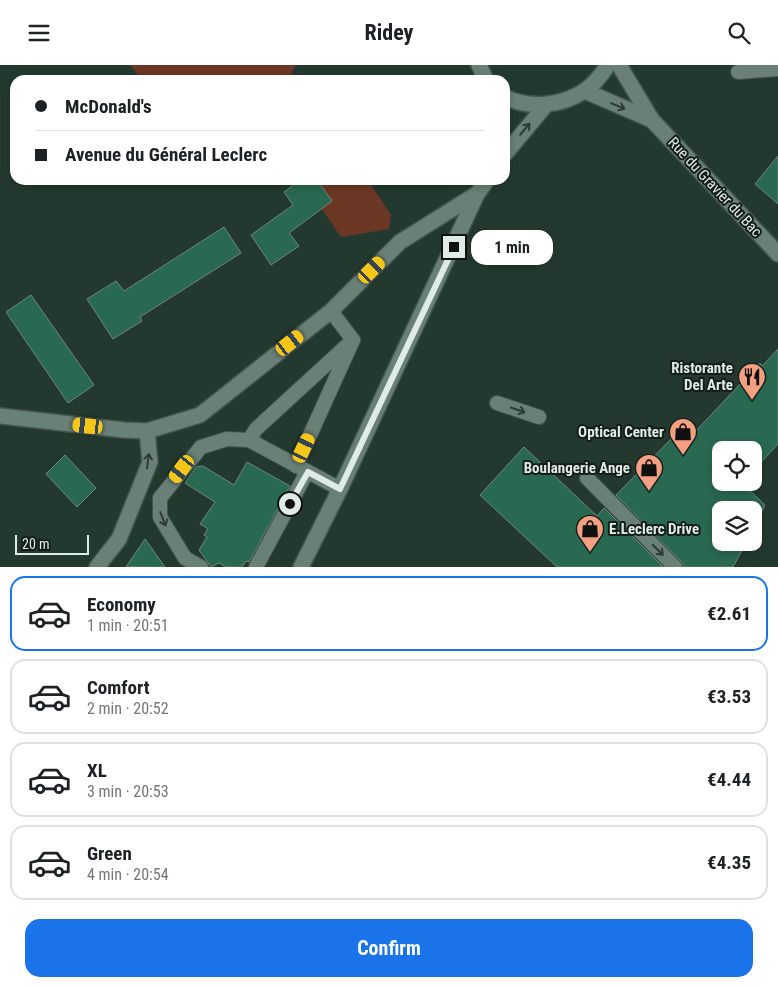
<!DOCTYPE html>
<html lang="en">
<head>
<meta charset="utf-8">
<style>
  :root { --surface:#fff; --page:#f6f6f6; --text:#202124; --muted:#757577; --line:#e0e0e0; --accent:#1a73e8 }
  body { margin:0; font-family:"Roboto Condensed",sans-serif; background:var(--page); color:var(--text); height:100vh; display:flex; flex-direction:column; font-size:19px; white-space:nowrap }
  * { box-sizing:border-box; margin:0 }
  p { font-size:16px; color:var(--muted) }
  .icon { flex:none; width:28px; height:28px; fill:none; stroke:currentColor; stroke-width:2; stroke-linecap:round; stroke-linejoin:round }
  .map { position:relative; height:502px; overflow:hidden }
  .drawer { display:flex; flex-direction:column; background:var(--surface); flex:1 }
  .drawer>* { flex:none }
  .guide { position:absolute; left:10px; top:10px; width:500px; height:110px; border-radius:15px; box-shadow:0 2px 8px #0003; display:grid; align-content:center; height:110px; padding:0 25px; background:var(--surface) }
  .buttons { position:absolute; left:712px; top:376px; display:grid; gap:10px }
  .buttons a { display:grid; place-items:center; width:50px; height:50px; border-radius:10px; background:var(--surface); box-shadow:0 2px 8px #0003; font-size:25px }
  .scale { position:absolute; left:15px; bottom:12px; width:74px; box-sizing:border-box; padding-left:5px; border:2px solid #dfece6; border-top:0; font-size:14px; line-height:18px; white-space:nowrap; color:#dfece6; -webkit-text-stroke:4px #141d19; paint-order:stroke }
  .end { position:absolute; width:22px; height:22px; margin:-11px; border:6px solid #dfece6; background:#111; box-shadow:0 0 0 2px #111 }
  .from { border-radius:50% }
  .bubble { position:absolute; height:35px; border-radius:15px; background:var(--surface); box-shadow:0 2px 8px #0003; font-size:16px; font-weight:700; line-height:35px; text-align:center }
  .car { position:absolute; width:15px; height:30px; margin:-15px -8px; border-radius:6px; box-shadow:0 0 4px 1px #0007; background:linear-gradient(#f5c518 24%,#345 0 40%,#f5c518 0 76%,#345 0 86%,#f5c518 0) }
  .guide b { display:flex; align-items:center; gap:18px; height:48px; font-size:19px }
  .guide b+b { border-top:1px solid var(--line) }
  .guide i { width:12px; height:12px; background:var(--text) }
  ul { padding:9px 0 0; list-style:none }
  li { display:flex; align-items:center; gap:15px; height:75px; margin:0 10px 8px; padding:0 15px; border:2px solid var(--line); border-radius:15px }
  li div { flex:1 }
  li b { display:block; font-size:19px }
  li em { font-style:normal; font-weight:700 }
  li.active { border-color:var(--accent) }
  li>.icon { width:45px; height:45px; stroke-width:1.5 }
  .button { display:flex; gap:10px; margin-top:auto; padding:10px 25px }
  .button a { flex:1; height:58px; border-radius:15px; background:var(--accent); color:#fff; font-size:20px; font-weight:700; line-height:58px; text-align:center }
  header { display:flex; justify-content:space-between; align-items:center; height:65px; padding:0 25px; background:var(--surface); font-size:22px; font-weight:700 }
  .map>svg:first-child { display:block }
  .green { fill:#6c3724 }
  .building { fill:#296851; stroke:#6f877c }
  .lines { fill:none; stroke-linecap:round; stroke-linejoin:round }
  .lane-casing { stroke:#41554e; stroke-width:16 }
  .street-casing { stroke:#41554e; stroke-width:18 }
  .secondary-casing { stroke:#41554e; stroke-width:18 }
  .lane { stroke:#688076; stroke-width:14 }
  .street { stroke:#688076; stroke-width:15 }
  .secondary { stroke:#688076; stroke-width:15 }
  .oneway { stroke:#2d3b35 }
  .route { stroke:#dfece6; stroke-width:6 }
  .labels { text-anchor:middle; stroke-width:4; stroke-linejoin:round; paint-order:stroke }
  .street-label { font-size:15px; fill:#dfece6; stroke:#141d19 }
  .poi-label { font-size:15px; font-weight:bold; fill:#dfece6; stroke:#141d19; text-anchor:end }
</style>
</head>
<body>
<header><svg class="icon" aria-label="menu" viewBox="0 0 24 24"><path d="M4 6h16M4 12h16M4 18h16"/></svg>Ridey<svg class="icon" aria-label="search" viewBox="0 0 24 24"><circle cx="10" cy="10" r="6"/><path d="M15 15l6 6"/></svg></header>
<div class="map">
<svg width="778" height="502" viewBox="0 0 778 502">
  <rect width="100%" height="100%" fill="#233930"/>
  <!-- green -->
  <g class="green">
    <path d="M130,0H296L288,15H142Z"/>
    <path d="M302,115H368L391,150L389,164L341,172Z"/>
  </g>
  <!-- building -->
  <g class="building">
    <path d="M778,91V139L755,119Z"/>
    <path d="M300,115H317L332,136L289,168L299,181L271,200L251,170L293,140L284,127Z"/>
    <path d="M224,162L241,188L140,252L142,256L113,274L87,234L116,216L124,226Z"/>
    <path d="M31,230L94,320L68,338L6,247Z"/>
    <path d="M778,284V379L754,405V385H721V418H742L765,440L754,462V445H721V478H746L733,502H684L681,496L616,430L683,362L692,370L760,298L762,301Z"/>
    <path d="M524,382L597,451L604,443L663,502H557L480,430Z"/>
    <path d="M65,390L96,423L77,442L46,409Z"/>
    <path d="M247,397L290,421L249,497L246,496L242,502H226L219,498L211,502L199,485L207,472L204,470L208,464L200,459L215,437L185,418L196,402L203,401L234,420Z"/>
    <path d="M145,474L165,502H126Z"/>
  </g>
  <g class="lines">
    <defs>
      <g id="lane">
        <path d="M738,7L778,4"/>
        <path d="M331,246L353,275"/>
        <path d="M497,338L539,352"/>
        <path d="M249,375L256,364L353,275L296,401"/>
        <path d="M587,413L675,502"/>
        <path d="M201,502L185,493L160,452V433L201,382L227,374L249,375L340,424"/>
        <path d="M256,502L307,407"/>
      </g>
      <g id="street">
        <path d="M619,0L652,55L778,189"/>
        <path d="M585,26L652,55"/>
        <path d="M97,502L119,474L150,397L147,366"/>
      </g>
      <g id="secondary">
        <path d="M479,0L486,15"/>
        <path d="M505,32C529,44 562,41 584,26C594,20 602,9 608,0"/>
        <path d="M505,89L546,40"/>
        <path d="M0,351L124,365L147,366L200,350L331,246L400,177L478,128L487,115"/>
        <path d="M301,502L340,424L477,129"/>
      </g>
    </defs>
    <!-- lane casing -->
    <use href="#lane" class="lane-casing"/>
    <!-- street casing -->
    <use href="#street" class="street-casing"/>
    <!-- secondary casing -->
    <use href="#secondary" class="secondary-casing"/>
    <!-- lane -->
    <use href="#lane" class="lane"/>
    <!-- street -->
    <use href="#street" class="street"/>
    <!-- secondary -->
    <use href="#secondary" class="secondary"/>
  </g>
  <!-- one-way arrows -->
  <defs><path id="oneway-shaft" d="M-6 0H5M1.5-3L5.5 0L1.5 3" fill="none" stroke-width="1.6" stroke-linecap="round" stroke-linejoin="round" transform="scale(1.25)"/></defs>
  <g class="oneway">
    <use href="#oneway-shaft" transform="translate(618 41) rotate(23)"/>
    <use href="#oneway-shaft" transform="translate(525 64) rotate(-50)"/>
    <use href="#oneway-shaft" transform="translate(518 345) rotate(19)"/>
    <use href="#oneway-shaft" transform="translate(148 396) rotate(-83)"/>
    <use href="#oneway-shaft" transform="translate(163 454) rotate(69)"/>
    <use href="#oneway-shaft" transform="translate(658 485) rotate(45)"/>
  </g>
  <g class="lines">
    <!-- route -->
    <path class="route" d="M290,439L308,407L340,424L454,182"/>
  </g>
  <!-- icons -->
  <defs>
    <symbol id="restaurant-pin" viewBox="-11 -11 22 30"><path d="M0 17L-7.5 6A9.5 9.5 0 1 1 7.5 6Z" fill="#f39f82" stroke="#141d19"/><path d="M-5-6h1v4h1v-4h1v4h1v-4h1v5L-1.5 .5V6h-2V.5L-5-1ZM5-6V6H3V1.5H1.5Q1.5-4 5-6Z" fill="#111"/></symbol>
    <symbol id="shop-pin" viewBox="-11 -11 22 30"><path d="M0 17L-7.5 6A9.5 9.5 0 1 1 7.5 6Z" fill="#f39f82" stroke="#141d19"/><path d="M-5-2.5h2.3a2.7 3.5 0 0 1 5.4 0H5L5.5 6h-11ZM-1.5-2.5h3a1.5 2.3 0 0 0-3 0Z" fill="#111"/></symbol>
  </defs>
  <g fill-rule="evenodd">
    <use href="#restaurant-pin" x="736" y="296" width="32" height="43"/>
    <use href="#shop-pin" x="667" y="351" width="32" height="43"/>
    <use href="#shop-pin" x="633" y="387" width="32" height="43"/>
    <use href="#shop-pin" x="574" y="448" width="32" height="43"/>
  </g>
  <g class="labels">
    <!-- street labels -->
    <g class="street-label">
      <text transform="translate(715 122) rotate(47)" y="5">Rue du Gravier du Bac</text>
    </g>
    <!-- poi labels -->
    <g class="poi-label">
      <text x="733" y="308">Ristorante<tspan x="733" dy="17">Del Arte</tspan></text>
      <text x="664" y="372">Optical Center</text>
      <text x="630" y="408">Boulangerie Ange</text>
      <text x="609" y="469" text-anchor="start">E.Leclerc Drive</text>
    </g>
  </g>
</svg>
<div class="buttons">
<a><svg class="icon" aria-label="locate" viewBox="0 0 24 24"><circle cx="12" cy="12" r="6"/><path d="M12 2v4M12 18v4M2 12h4M18 12h4"/></svg></a>
<a><svg class="icon" aria-label="layers" viewBox="0 0 24 24"><path d="M12 4l9 5-9 5-9-5zM3 14l9 5 9-5"/></svg></a>
</div>
<div class="scale">20 m</div>
<i class="end from" style="left:290px;top:439px"></i>
<i class="end" style="left:454px;top:182px"></i>
<div class="bubble" style="left:471px;top:165px;width:82px">1 min</div>
<i class="car" style="left:372px;top:205px;rotate:45deg"></i>
<i class="car" style="left:290px;top:278px;rotate:52deg"></i>
<i class="car" style="left:88px;top:361px;rotate:276deg"></i>
<i class="car" style="left:304px;top:383px;rotate:25deg"></i>
<i class="car" style="left:182px;top:404px;rotate:217deg"></i>
<div class="guide">
<b><i class="from"></i>McDonald's</b>
<b><i></i>Avenue du Général Leclerc</b>
</div>
</div>
<section class="drawer">
<ul>
<li class="active"><svg class="icon" aria-label="car" viewBox="0 0 24 24"><path d="M5 17H2v-5l4-1 3-4h7l3 4 3 1v5h-3M9 17h6M6 11h13"/><circle cx="7" cy="17" r="2"/><circle cx="17" cy="17" r="2"/></svg><div><b>Economy</b><p>1 min · 20:51</p></div><em>€2.61</em></li>
<li><svg class="icon" aria-label="car" viewBox="0 0 24 24"><path d="M5 17H2v-5l4-1 3-4h7l3 4 3 1v5h-3M9 17h6M6 11h13"/><circle cx="7" cy="17" r="2"/><circle cx="17" cy="17" r="2"/></svg><div><b>Comfort</b><p>2 min · 20:52</p></div><em>€3.53</em></li>
<li><svg class="icon" aria-label="car" viewBox="0 0 24 24"><path d="M5 17H2v-5l4-1 3-4h7l3 4 3 1v5h-3M9 17h6M6 11h13"/><circle cx="7" cy="17" r="2"/><circle cx="17" cy="17" r="2"/></svg><div><b>XL</b><p>3 min · 20:53</p></div><em>€4.44</em></li>
<li><svg class="icon" aria-label="car" viewBox="0 0 24 24"><path d="M5 17H2v-5l4-1 3-4h7l3 4 3 1v5h-3M9 17h6M6 11h13"/><circle cx="7" cy="17" r="2"/><circle cx="17" cy="17" r="2"/></svg><div><b>Green</b><p>4 min · 20:54</p></div><em>€4.35</em></li>
</ul>
<div class="button"><a>Confirm</a></div>
</section>
</body>
</html>
